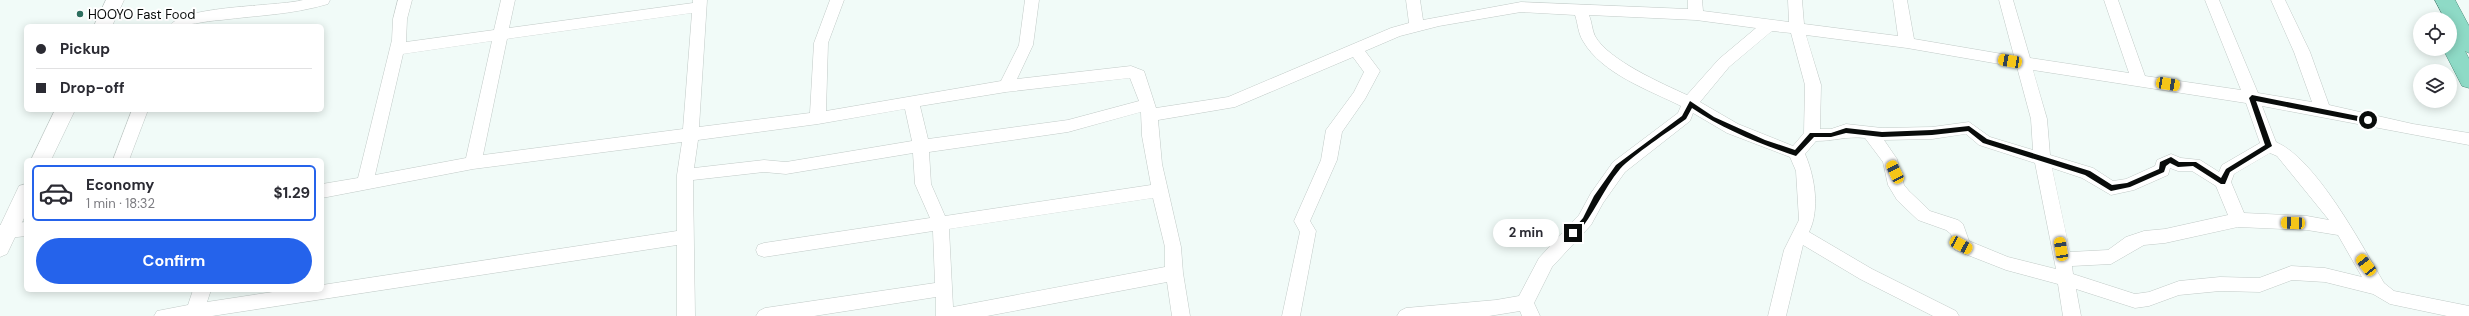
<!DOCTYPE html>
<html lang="en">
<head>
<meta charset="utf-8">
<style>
  :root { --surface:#fff; --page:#f2f2f3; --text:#2b2b33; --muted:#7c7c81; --line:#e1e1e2; --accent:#2563eb }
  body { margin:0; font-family:"DM Sans",sans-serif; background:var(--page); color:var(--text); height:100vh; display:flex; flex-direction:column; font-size:15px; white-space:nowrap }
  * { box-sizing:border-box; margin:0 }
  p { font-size:13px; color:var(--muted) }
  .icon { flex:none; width:22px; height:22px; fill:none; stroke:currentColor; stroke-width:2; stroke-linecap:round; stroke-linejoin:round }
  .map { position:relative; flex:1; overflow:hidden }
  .drawer { position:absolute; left:24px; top:158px; width:300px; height:134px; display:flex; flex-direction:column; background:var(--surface); border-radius:6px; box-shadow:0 2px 10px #0003 }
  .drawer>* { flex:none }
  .guide { position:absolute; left:24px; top:24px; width:300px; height:88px; border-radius:6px; box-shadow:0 2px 10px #0003; display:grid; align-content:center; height:88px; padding:0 12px; background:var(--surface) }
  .fabs { position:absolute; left:2413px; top:12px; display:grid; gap:8px }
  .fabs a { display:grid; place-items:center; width:44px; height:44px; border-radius:50%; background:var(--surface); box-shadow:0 2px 10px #0003; font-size:20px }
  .end { position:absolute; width:18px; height:18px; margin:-9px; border:5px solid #090c0b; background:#fff; box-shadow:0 0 0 2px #fff }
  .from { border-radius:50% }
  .bubble { position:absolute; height:28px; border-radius:14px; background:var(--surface); box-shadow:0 2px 10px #0003; font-size:13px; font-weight:700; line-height:28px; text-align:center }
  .car { position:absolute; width:12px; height:24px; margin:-12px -6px; border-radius:5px; box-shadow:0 0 3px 1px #0007; background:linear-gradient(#f5c518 24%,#345 0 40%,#f5c518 0 76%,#345 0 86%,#f5c518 0) }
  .guide b { display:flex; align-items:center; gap:14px; height:38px; font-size:15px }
  .guide b+b { border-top:1px solid var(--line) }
  .guide i { width:10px; height:10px; background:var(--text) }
  ul { padding:7px 0 0; list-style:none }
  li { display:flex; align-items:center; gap:12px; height:56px; margin:0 8px 6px; padding:0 4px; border:2px solid var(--line); border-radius:6px }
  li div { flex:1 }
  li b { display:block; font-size:15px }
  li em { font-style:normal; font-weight:700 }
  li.active { border-color:var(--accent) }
  li>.icon { width:36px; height:36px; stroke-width:1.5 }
  .action { display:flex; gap:8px; margin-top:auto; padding:8px 12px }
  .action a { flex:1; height:46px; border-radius:24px; background:var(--accent); color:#fff; font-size:16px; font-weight:700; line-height:46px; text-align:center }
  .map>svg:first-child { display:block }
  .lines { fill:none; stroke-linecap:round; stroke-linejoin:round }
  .minor-casing { stroke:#c1cac7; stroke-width:1 }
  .tertiary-casing { stroke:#c1cac7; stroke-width:1 }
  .trunk-casing { stroke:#4d8c7b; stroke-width:1 }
  .minor { fill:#fff; fill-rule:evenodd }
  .tertiary { fill:#fff; fill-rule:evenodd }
  .trunk { fill:#8edac6; fill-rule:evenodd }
  .route { fill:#090c0b }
  .poi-dot { fill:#2d6f5f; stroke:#fff; stroke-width:1.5 }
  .labels { text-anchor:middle; stroke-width:4; stroke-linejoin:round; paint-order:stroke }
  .poi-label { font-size:13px; fill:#090c0b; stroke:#fff; text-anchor:start }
</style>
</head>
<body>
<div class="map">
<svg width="2469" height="316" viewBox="0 0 2469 316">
  <rect width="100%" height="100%" fill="#f1fbf8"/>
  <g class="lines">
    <defs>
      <g id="minor">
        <path d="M303,0H330L328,4C290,15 260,15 221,20C204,21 187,26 170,26C182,5 276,7 303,0Z"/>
        <path d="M398,0H412L407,19L406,42L494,30L501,0H515L509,28L693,3V0H707L699,127L810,113L814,43L830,0H844L828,43L826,111L1001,81L1019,45L1025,0H1039L1033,45L1017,79L1131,66L1144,71L1156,108L1228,97L1391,28L1409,23L1406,0H1420L1423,20L1521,2L1688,9V0H1702L1703,11L1789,22L1788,0H1802L1804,24L1898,36L1893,0H1907L1914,39L2014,56L1999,0H2013L2030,58L2129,73L2104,0H2118L2145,76L2241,90L2205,0H2219L2258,93L2312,102L2294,52L2271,0H2285L2310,52L2329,105L2413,124L2469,133V145L2262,106L2276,142C2316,159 2361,244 2384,283L2394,291L2469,306V316H2447L2390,304L2373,294L2325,282L2292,280L2260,292L2220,291L2179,295L2149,306L2135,308L2076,289L2081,316H2063L2058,284L2006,270L1955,250L1951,234L1946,230L1918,220L1897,200L1888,185L1883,162L1865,138C1845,136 1835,141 1816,141L1805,154C1815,177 1820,210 1809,232L1872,269L1956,311L1959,316H1933L1860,279L1803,245L1786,316H1768L1784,250L1799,220L1796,171L1790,157L1727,133L1693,113L1690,121L1625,172L1603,203L1591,225L1552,267L1534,303L1540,316H1522L1520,311L1489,316H1397L1400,311L1406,308L1496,300L1519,296L1539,258L1579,215L1591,193L1613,162L1678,113L1681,106C1649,90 1602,74 1583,41C1578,33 1578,24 1575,15L1521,12L1439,26L1400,36L1365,51L1380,71L1365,99L1342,132L1337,160L1310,221L1316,231L1300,316H1282L1300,232L1294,221L1321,160L1326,130L1354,92L1364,72L1353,57L1235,107L1158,120L1162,164L1181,247L1183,273L1190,316H1172L1167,282L987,316H936V297L814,316H756L759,311L765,308L935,283L933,231L764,257L758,255L756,250L758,245L764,243L930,218L915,184L913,153L786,174L764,172L693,180L695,316H677V245L212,316H154L157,311L188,305L193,290H211L207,302L286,290H322V285L677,231V175L682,142L473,169L322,198V184L358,178L392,40L393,19ZM692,13L683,129L483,155L507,39ZM1589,15L1696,20L1756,28L1719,59L1687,95C1663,84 1608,60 1595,36C1592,30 1592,22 1589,15ZM1772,31L1791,33L1805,85L1804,133L1793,146L1738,124L1700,102L1729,67ZM1806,35L1907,48L2017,67L2031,119L2033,150L1990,137L1969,122L1932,127L1882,128L1846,124L1831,129H1820L1821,85ZM492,41L466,158L375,175L403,54ZM2033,70L2246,103L2260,143L2222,165L2219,172L2200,160L2181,158L2171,154L2157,160L2155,166L2126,179L2113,181L2093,168L2050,155L2047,119ZM1130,78L1139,101L1068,120L928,139L920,106L1006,92ZM905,109L912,141L786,162L764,160L694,168L698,140L818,124ZM1141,112L1142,136L1151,185L945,216L931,184L929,152L1068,132ZM1966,134L1979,145L2035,163L2056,269L2008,257L1969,241L1963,224L1958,220L1930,211L1909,191L1904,185L1897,159L1884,140L1932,139ZM2270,153L2277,156L2329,220L2307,216L2244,213L2231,182L2234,174ZM2052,168L2082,178L2111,195L2134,190L2168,175L2170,168L2178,171H2192L2216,186L2228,215L2165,229L2144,231L2126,237L2108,250L2070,252ZM1153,198L1165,247V267L953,307L949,229ZM2238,227L2307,230L2338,235L2362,277L2325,268L2291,266L2259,278L2220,277L2179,281L2149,292L2135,294L2073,274L2072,266L2111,264L2144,245L2165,243Z"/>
        <path d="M132,110H148L129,160H113Z"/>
        <path d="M26,222V236L0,239V225Z"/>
      </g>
      <g id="tertiary">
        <path d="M106,0H124L112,26H94Z"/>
        <path d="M55,110H75L51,160H31Z"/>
        <path d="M26,184V214L7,254L0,257V226L19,186Z"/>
      </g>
      <path id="trunk" d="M2435,0H2455L2469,26V53L2465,51L2469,59V88L2462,86L2443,49H2450V34L2454,36L2450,28V19H2445Z"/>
    </defs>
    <!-- minor casing -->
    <use href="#minor" class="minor-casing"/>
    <!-- tertiary casing -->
    <use href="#tertiary" class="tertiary-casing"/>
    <!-- trunk casing -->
    <use href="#trunk" class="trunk-casing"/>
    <!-- minor -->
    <use href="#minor" class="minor"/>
    <!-- tertiary -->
    <use href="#tertiary" class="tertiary"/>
    <!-- trunk -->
    <use href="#trunk" class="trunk"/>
  </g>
  <!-- route -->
  <path class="route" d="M2252,95L2368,118L2371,120L2368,123L2256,101L2272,146L2230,172L2225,184H2221L2193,166L2178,167L2170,163L2166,166L2164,172L2130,187L2111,191L2085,175L1983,143L1968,131L1932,135L1882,137L1846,133L1831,137H1814L1796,156C1760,144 1723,129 1692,108L1686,119C1668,132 1634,154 1620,169C1603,189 1594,215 1576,235L1570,233L1583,218L1594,196L1616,165L1682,116L1690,101L1714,117L1765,140L1795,150L1810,133H1831L1846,128L1882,132L1932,130L1969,126L1987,139L2090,171L2112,185L2127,183L2159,169L2160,162L2171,157L2179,162H2196L2221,178L2226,169L2265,145L2249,98Z"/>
  <!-- markers -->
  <circle class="poi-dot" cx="80" cy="14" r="4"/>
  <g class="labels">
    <!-- poi labels -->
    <g class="poi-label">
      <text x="88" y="19">HOOYO Fast Food</text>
    </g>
  </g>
</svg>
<div class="fabs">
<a><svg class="icon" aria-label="locate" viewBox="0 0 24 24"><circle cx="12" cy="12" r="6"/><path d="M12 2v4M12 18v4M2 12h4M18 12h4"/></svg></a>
<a><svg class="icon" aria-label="layers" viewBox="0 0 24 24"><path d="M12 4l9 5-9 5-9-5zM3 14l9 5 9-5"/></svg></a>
</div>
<i class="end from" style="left:2368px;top:120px"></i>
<i class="end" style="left:1573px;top:233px"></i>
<div class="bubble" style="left:1493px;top:219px;width:66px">2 min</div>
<i class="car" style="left:2010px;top:61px;rotate:280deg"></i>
<i class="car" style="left:2168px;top:84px;rotate:99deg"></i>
<i class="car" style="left:1895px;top:172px;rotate:334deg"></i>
<i class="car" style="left:2293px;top:223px;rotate:272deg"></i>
<i class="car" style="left:1961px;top:245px;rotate:118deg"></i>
<i class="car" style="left:2061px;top:249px;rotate:351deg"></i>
<i class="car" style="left:2366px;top:265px;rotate:322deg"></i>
<div class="guide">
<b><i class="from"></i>Pickup</b>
<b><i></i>Drop-off</b>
</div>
<section class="drawer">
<ul>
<li class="active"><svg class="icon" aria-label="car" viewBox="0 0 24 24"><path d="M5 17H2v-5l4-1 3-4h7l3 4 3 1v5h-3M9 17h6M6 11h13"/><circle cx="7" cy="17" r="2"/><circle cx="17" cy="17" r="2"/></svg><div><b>Economy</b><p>1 min · 18:32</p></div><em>$1.29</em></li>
</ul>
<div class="action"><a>Confirm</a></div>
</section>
</div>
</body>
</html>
